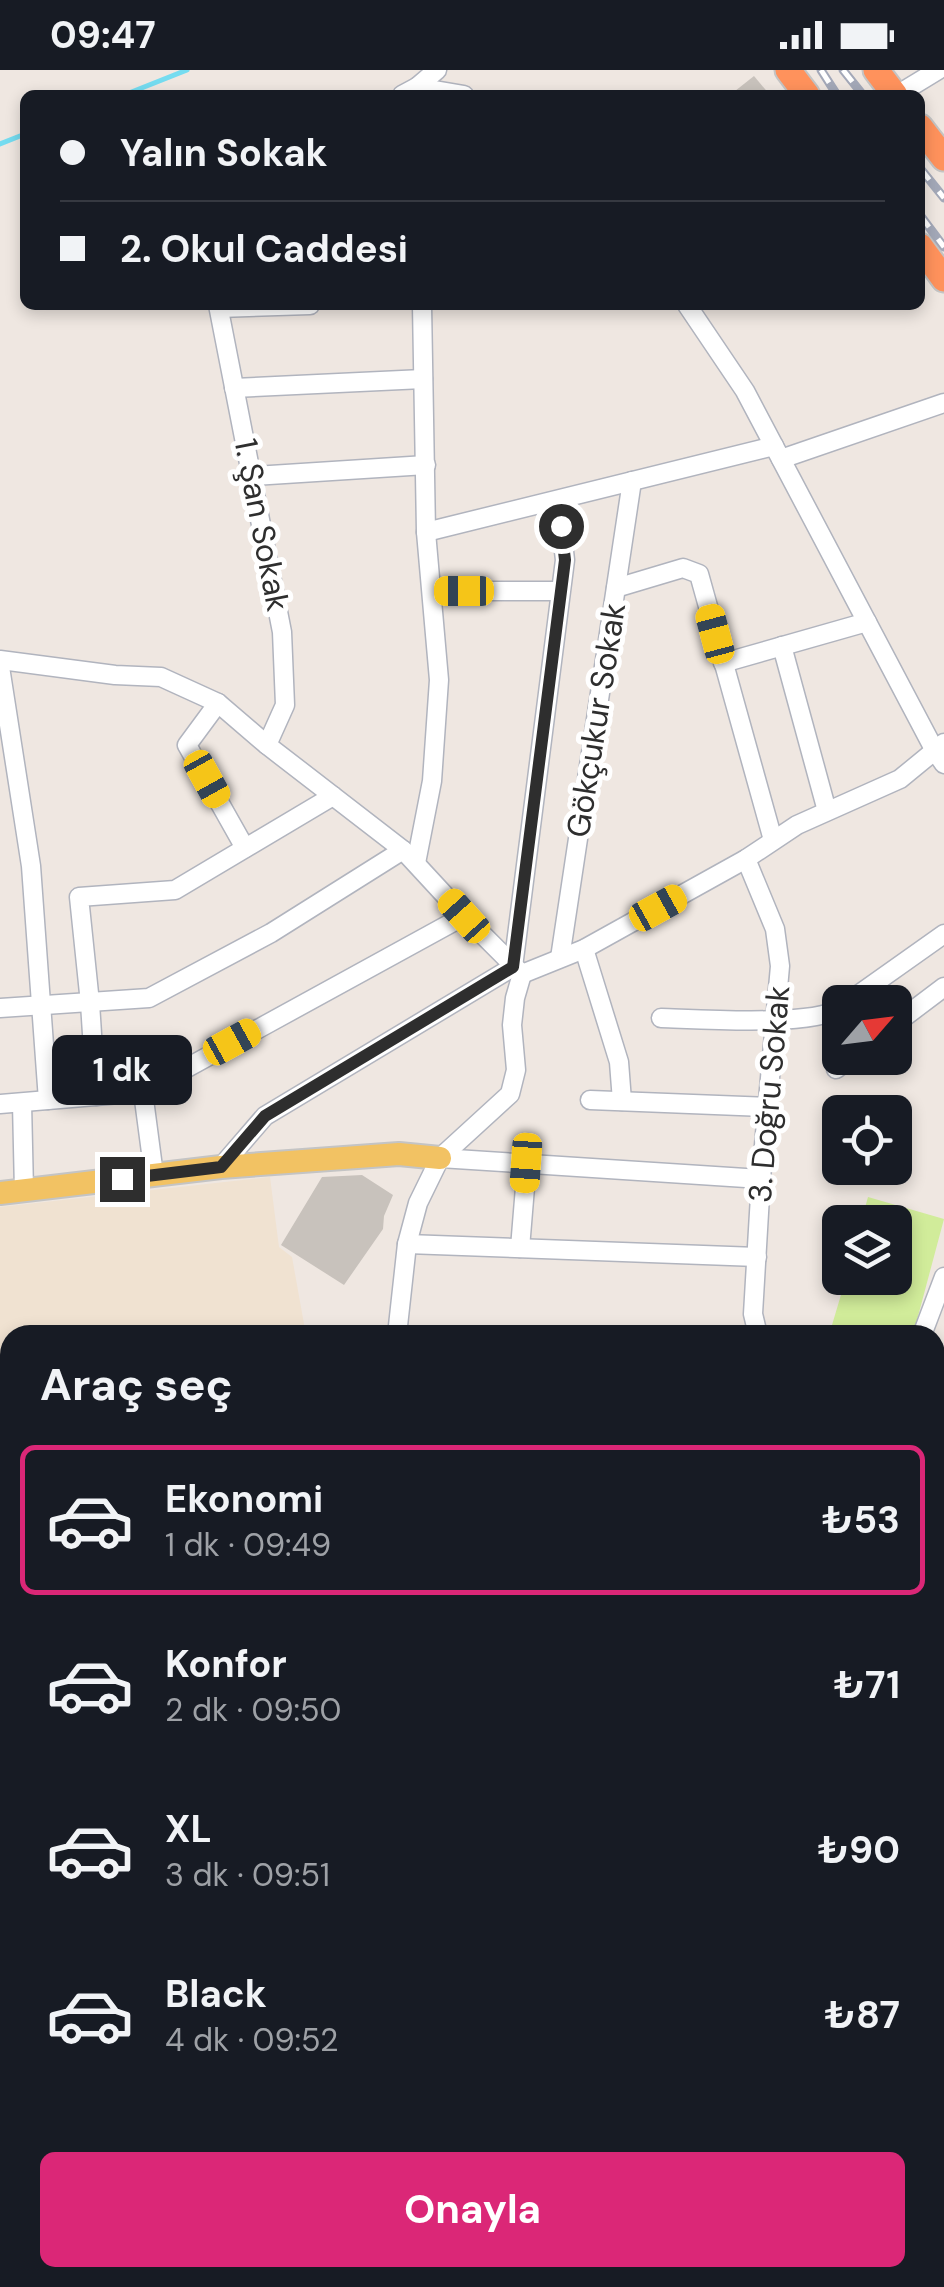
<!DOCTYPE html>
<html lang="tr">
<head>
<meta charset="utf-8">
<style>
  :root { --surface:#171b24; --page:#20242c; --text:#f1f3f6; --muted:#9ea1a6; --line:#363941; --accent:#db2777 }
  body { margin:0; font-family:"DM Sans",sans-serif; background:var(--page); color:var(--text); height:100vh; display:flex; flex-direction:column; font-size:38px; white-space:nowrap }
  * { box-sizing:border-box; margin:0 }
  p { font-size:32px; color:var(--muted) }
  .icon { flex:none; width:55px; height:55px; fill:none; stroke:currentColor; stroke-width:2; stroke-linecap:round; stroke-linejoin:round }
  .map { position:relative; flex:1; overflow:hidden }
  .side { position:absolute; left:0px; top:1255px; width:945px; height:962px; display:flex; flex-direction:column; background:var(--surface); border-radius:30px 30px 0 0; box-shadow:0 5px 15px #0003 }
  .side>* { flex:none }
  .banner { position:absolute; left:20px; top:20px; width:905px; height:220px; border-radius:15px; box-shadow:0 5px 15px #0003; display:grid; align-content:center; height:220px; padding:0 40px; background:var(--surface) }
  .needle { width:65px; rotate:62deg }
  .fabs { position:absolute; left:822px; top:915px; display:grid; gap:20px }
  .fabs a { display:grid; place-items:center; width:90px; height:90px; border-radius:15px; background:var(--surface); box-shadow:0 5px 15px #0003; font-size:50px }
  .end { position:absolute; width:45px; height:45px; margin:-22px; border:12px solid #2e2e2e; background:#fff; box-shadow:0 0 0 5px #fff }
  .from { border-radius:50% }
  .bubble { position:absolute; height:70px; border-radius:15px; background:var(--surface); box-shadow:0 5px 15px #0003; font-size:32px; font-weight:700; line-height:70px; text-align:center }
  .car { position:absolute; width:30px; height:60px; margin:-30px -15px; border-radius:12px; box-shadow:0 0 8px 2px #0007; background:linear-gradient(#f5c518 24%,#345 0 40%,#f5c518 0 76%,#345 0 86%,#f5c518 0) }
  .banner b { display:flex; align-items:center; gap:35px; height:95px; font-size:38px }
  .banner b+b { border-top:2px solid var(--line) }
  .banner i { width:25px; height:25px; background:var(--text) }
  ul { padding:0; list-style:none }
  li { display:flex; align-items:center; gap:30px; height:150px; margin:0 20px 15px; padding:0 20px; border:5px solid transparent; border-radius:15px }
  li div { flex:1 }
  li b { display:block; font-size:38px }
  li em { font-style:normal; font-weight:700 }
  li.current { border-color:var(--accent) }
  li>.icon { width:90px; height:90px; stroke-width:1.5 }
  h2 { padding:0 40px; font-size:45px; line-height:120px }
  .primary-button { display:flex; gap:20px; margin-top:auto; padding:20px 40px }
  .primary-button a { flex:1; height:115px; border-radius:15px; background:var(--accent); color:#fff; font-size:40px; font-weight:700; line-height:115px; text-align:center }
  .status { display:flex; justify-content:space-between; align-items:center; height:70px; padding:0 50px; background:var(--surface); direction:ltr }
  .status svg { height:28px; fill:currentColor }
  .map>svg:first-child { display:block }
  .education { fill:#f0e2d1 }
  .pitch { fill:#d1ec9a }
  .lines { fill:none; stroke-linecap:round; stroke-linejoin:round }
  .stream { stroke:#75dcf0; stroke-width:5 }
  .building { fill:#c8c2bc }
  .minor-casing { stroke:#b1b4be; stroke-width:21 }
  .major-casing { stroke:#c4c4c4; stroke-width:26 }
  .highway-casing { stroke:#c4c4c4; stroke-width:29 }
  .minor { stroke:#fff; stroke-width:18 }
  .major { stroke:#f2c263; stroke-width:22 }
  .highway { stroke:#ff925c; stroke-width:25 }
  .rail-casing { stroke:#a3a8b8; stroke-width:9 }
  .rail { stroke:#fff; stroke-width:5; stroke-dasharray:15; stroke-linecap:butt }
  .route { stroke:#2e2e2e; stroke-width:12 }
  .labels { text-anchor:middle; stroke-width:10; stroke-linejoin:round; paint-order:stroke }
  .street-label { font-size:32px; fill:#2e2e2e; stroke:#fff }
</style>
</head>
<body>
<div class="status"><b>09:47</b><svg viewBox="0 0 49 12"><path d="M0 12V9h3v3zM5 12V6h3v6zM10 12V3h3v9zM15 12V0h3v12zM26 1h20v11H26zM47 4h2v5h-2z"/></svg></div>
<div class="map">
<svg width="944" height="2217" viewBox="0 0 944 2217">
  <rect width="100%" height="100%" fill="#efe7e1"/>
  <!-- education -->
  <path class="education" d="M270,1107L279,1177L292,1187L306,1265H10V1311H0V1137Z"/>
  <!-- pitch -->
  <path class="pitch" d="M868,1127L944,1149L913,1265H867L832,1255L846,1208H895V1152H861Z"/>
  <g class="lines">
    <!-- stream -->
    <g class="stream">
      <path d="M124,25L187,0"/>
      <path d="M0,74L25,64"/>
      <path d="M935,1401L944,1388"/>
      <path d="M236,2217L241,2208"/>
    </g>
  </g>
  <!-- building -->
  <g class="building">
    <path d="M754,6L770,25H730Z"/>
    <path d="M362,1105L393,1125L384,1146L383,1159L344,1215L281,1175L322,1107Z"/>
  </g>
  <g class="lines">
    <defs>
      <g id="minor">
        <path d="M402,25L417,17L437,0"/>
        <path d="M418,25L417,17L464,25"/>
        <path d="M897,25L938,0"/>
        <path d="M218,235L282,562L285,635L267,675"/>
        <path d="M687,235L745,321L935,681L944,694"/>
        <path d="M219,238L310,235"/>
        <path d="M234,318L423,309"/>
        <path d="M781,389L944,333"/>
        <path d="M253,406L426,395"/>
        <path d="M426,462L774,376"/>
        <path d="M616,518L683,498L699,504L773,770"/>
        <path d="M432,521H560"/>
        <path d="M782,576L827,741"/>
        <path d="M0,590L115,605L161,607L218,633L267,675L403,780L464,846L522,904L584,879L746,789L797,755L900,709L944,673"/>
        <path d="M723,593L867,552"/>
        <path d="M0,597L31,796L48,1030"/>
        <path d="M218,633L187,675L245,778"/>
        <path d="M746,789L775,859L780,896L761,1109L753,1244L758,1265"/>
        <path d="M416,793L432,711L439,610L426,462L422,235"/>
        <path d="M584,879L619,992L622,1031"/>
        <path d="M560,888L632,411"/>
        <path d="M848,932L944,864"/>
        <path d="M0,938L149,928L271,863L403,780"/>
        <path d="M661,948C698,949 814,957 840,938"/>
        <path d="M895,954L944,917"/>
        <path d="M836,999L851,988"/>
        <path d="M143,1022L154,1105"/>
        <path d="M96,1026L90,933L79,827L175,820L333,726"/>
        <path d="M590,1030L767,1037"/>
        <path d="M22,1033L24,1121"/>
        <path d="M0,1034L143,1022L464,846"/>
        <path d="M440,1088L761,1109"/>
        <path d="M221,1097L265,1046L513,897L565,490L561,455"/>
        <path d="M407,1174L757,1187"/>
        <path d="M520,1178L527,1093"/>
        <path d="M397,1265L407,1174L418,1133L440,1088L510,1024L516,1000L512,955L515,928L522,904"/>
        <path d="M922,1265L944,1207"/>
        <path d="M0,1323L10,1324"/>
        <path d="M0,1435H10"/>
        <path d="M935,1627L944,1619"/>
        <path d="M0,1975L10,1973"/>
        <path d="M0,2082L10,2102"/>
        <path d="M0,2138L10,2133"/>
        <path d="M935,2195L944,2197"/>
        <path d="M68,2208L74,2217"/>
        <path d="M703,2208L708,2213L722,2208"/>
        <path d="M37,2217L55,2208"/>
        <path d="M113,2217L120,2208"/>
        <path d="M386,2217L393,2208"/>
      </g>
      <path id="major" d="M0,1123L221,1097L399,1084L440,1088"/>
      <g id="highway">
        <path d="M788,0L807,25"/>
        <path d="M876,0L895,25"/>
        <path d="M920,57L944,88"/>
        <path d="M920,176L944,209"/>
      </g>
    </defs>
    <!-- minor casing -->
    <use href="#minor" class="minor-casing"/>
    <!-- major casing -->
    <use href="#major" class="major-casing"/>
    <!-- highway casing -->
    <use href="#highway" class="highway-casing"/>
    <!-- minor -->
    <use href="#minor" class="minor"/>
    <!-- major -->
    <use href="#major" class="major"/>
    <!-- highway -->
    <use href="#highway" class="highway"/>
    <defs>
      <g id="rail">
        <path d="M821,0L837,25"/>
        <path d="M843,0L863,25"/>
        <path d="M920,98L944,128"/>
        <path d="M920,145L944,177"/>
      </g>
    </defs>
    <!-- rail casing -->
    <use href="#rail" class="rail-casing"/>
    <!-- rail -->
    <use href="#rail" class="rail"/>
  </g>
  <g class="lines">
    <!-- route -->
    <path class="route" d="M122,1109L221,1097L265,1046L513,897L565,490L561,456"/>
  </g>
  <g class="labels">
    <!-- street labels -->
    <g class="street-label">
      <text transform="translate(262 455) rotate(79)" y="11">1. Şan Sokak</text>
      <text transform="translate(596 650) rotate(-81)" y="11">Gökçukur Sokak</text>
      <text transform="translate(769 1024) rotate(-85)" y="11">3. Doğru Sokak</text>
    </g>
  </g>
</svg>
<div class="fabs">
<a><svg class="needle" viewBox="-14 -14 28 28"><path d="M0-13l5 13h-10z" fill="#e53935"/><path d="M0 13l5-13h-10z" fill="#9ea1a6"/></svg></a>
<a><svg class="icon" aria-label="locate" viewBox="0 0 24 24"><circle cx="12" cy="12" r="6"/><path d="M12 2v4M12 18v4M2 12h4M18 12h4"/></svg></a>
<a><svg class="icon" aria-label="layers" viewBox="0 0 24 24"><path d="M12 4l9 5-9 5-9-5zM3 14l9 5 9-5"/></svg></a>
</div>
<i class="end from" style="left:561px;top:456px"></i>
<i class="end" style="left:122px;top:1109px"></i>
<div class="bubble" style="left:52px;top:965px;width:140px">1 dk</div>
<i class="car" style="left:464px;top:521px;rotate:270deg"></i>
<i class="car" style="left:715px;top:564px;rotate:345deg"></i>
<i class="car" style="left:207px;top:709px;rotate:151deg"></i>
<i class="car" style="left:658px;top:838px;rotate:61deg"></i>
<i class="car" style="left:464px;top:846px;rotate:318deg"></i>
<i class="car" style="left:232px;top:972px;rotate:61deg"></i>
<i class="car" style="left:526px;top:1093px;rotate:184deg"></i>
<div class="banner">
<b><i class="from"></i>Yalın Sokak</b>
<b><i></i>2. Okul Caddesi</b>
</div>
<section class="side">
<h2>Araç seç</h2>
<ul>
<li class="current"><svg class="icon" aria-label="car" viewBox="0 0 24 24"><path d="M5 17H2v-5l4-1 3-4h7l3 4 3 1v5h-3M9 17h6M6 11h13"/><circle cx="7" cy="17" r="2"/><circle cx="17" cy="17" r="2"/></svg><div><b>Ekonomi</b><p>1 dk · 09:49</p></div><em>₺53</em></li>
<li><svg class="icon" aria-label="car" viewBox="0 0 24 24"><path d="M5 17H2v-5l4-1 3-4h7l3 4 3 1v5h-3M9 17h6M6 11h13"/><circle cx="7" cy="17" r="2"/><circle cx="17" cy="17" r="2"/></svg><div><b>Konfor</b><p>2 dk · 09:50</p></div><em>₺71</em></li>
<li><svg class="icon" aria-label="car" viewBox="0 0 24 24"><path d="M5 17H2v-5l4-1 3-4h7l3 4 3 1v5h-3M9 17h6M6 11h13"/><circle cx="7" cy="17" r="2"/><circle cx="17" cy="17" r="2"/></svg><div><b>XL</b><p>3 dk · 09:51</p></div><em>₺90</em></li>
<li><svg class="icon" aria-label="car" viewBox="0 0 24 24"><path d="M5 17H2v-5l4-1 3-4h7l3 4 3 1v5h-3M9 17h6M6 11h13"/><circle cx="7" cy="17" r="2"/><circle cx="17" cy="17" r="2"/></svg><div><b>Black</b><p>4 dk · 09:52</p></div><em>₺87</em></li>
</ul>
<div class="primary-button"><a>Onayla</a></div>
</section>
</div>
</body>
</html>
